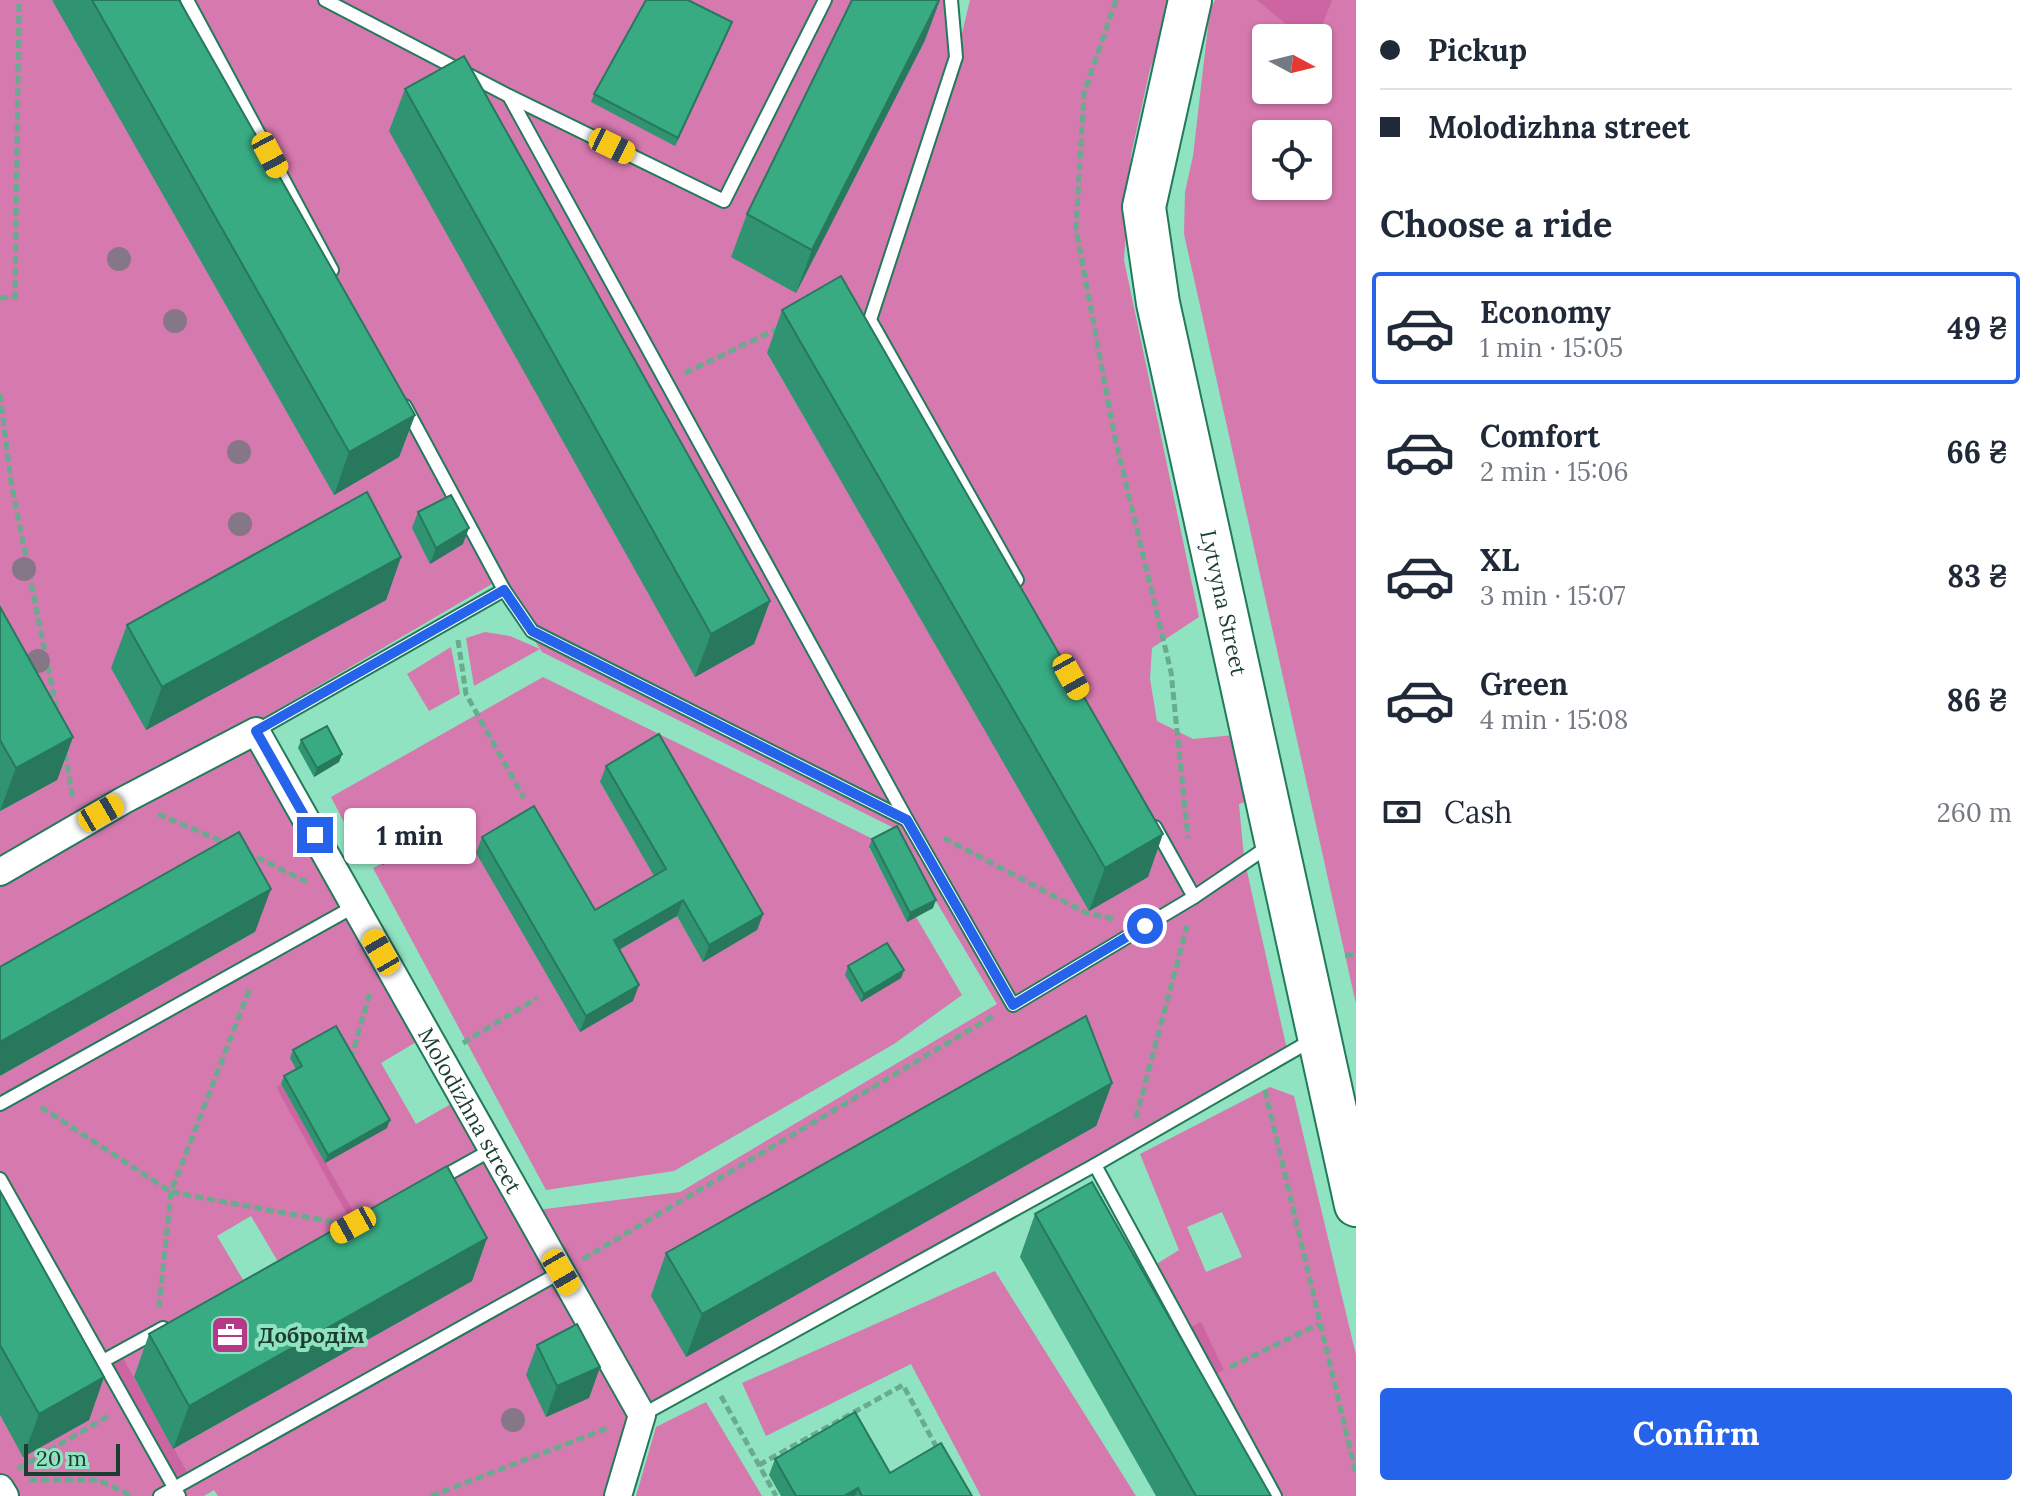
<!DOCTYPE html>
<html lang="en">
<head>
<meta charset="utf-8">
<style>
  :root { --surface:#fff; --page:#f6f6f7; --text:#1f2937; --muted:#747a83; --line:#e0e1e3; --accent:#2563eb }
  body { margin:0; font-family:Lora,serif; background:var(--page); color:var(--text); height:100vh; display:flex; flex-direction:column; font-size:30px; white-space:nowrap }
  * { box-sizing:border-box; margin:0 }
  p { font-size:26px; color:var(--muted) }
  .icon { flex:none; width:44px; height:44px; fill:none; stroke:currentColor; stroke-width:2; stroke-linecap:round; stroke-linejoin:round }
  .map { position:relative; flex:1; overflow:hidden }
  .drawer { display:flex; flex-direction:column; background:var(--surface); width:680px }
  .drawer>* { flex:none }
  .hud { display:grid; align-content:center; height:176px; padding:0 24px; background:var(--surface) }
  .needle { width:52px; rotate:97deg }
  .buttons { position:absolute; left:1252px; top:24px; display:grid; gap:16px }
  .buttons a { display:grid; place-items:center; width:80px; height:80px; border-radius:8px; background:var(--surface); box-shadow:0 2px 6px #0004; font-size:40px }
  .scale { position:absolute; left:24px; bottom:20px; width:96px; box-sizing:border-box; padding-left:8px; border:4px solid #1b3e30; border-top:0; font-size:22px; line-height:28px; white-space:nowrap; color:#1b3e30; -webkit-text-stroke:6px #90e3c0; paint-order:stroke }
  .end { position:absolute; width:36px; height:36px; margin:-18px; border:10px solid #2563eb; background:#fff; box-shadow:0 0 0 4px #fff }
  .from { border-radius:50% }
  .bubble { position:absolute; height:56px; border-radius:8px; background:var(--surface); box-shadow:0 2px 6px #0004; font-size:26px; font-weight:700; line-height:56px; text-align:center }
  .car { position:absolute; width:24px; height:48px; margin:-24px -12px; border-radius:10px; box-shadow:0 0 6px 2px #0007; background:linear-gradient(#f5c518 24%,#345 0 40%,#f5c518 0 76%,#345 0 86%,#f5c518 0) }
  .hud b { display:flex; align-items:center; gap:28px; height:76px; font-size:30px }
  .hud b+b { border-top:2px solid var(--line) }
  .hud i { width:20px; height:20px; background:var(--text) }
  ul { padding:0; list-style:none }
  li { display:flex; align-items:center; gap:24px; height:112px; margin:0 16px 12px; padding:0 8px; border:4px solid transparent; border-radius:8px }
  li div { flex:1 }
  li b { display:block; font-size:30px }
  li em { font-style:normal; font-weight:700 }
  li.active { border-color:var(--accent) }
  li>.icon { width:72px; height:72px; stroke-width:1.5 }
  h2 { padding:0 24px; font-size:36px; line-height:96px }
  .pay { display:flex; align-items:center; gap:20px; height:88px; padding:0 24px; font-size:30px }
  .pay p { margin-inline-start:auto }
  .button { display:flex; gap:16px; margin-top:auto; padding:16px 24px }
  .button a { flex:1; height:92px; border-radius:8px; background:var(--accent); color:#fff; font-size:32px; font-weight:700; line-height:92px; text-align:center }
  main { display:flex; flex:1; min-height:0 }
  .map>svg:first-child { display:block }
  .green { fill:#d579ae; fill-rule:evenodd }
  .forest { fill:#ce65a3 }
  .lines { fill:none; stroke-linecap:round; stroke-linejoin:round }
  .lane-casing { stroke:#227a5b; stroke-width:16 }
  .street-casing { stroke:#227a5b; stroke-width:30 }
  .primary-casing { stroke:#227a5b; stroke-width:46 }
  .path { stroke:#68ab8f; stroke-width:5; stroke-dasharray:8 4; stroke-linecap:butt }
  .lane { stroke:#fff; stroke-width:12 }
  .street { stroke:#fff; stroke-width:26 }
  .primary { stroke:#fff; stroke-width:42 }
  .tree { fill:#857788 }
  .wall { fill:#309371 }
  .shaded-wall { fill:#27785c }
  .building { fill:#38ab83; stroke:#27785c; stroke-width:2 }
  .route { stroke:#2563eb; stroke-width:10 }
  .labels { text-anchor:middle; stroke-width:8; stroke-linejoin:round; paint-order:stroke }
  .street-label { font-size:22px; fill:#1b3e30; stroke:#90e3c0 }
  .poi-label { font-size:22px; font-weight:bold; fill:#1b3e30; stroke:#90e3c0; text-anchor:start }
</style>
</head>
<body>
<main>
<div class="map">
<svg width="1356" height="1496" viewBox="0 0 1356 1496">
  <rect width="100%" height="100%" fill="#90e3c0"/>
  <!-- green -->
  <g class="green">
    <path d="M0,0H951L957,54L970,0H1174L1150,69L1131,155L1124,260L1199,617L1152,648L1150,679L1157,721L1193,739L1234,735L1248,801L1239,804L1244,858L1288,1054L642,1415L618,1496H218L214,1490L204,1496H0V1415L24,1457L0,1262V1076L255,932L0,1001V811L57,779L0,678ZM767,353L1147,876V877L1090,910ZM497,581L542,652L892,827L997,1004L680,1192L537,1210L463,1097L416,1124L381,1063L428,1035L256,731L69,832ZM299,1074L325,1163L276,1087ZM251,1216L280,1265L245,1283L217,1236ZM471,1281L173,1449L190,1479L174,1488L120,1352L134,1377Z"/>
    <path d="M1215,0H1356V1004L1184,234L1185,192L1193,156L1210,9ZM1266,38H1318V90H1266ZM1266,134H1318V186H1266Z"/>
    <path d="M485,632L510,636L540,649L474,686L466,638Z"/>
    <path d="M451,647L460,694L429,711L407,674Z"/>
    <path d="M543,677L879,842L869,848L907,921L916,917L962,995L894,1044L674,1171L546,1190L373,868L418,845L406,826L372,846L357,847L331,797ZM600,782L757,930L703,961L677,916L608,956L589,926L660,885Z"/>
    <path d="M1270,1087L1294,1096L1356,1355V1496H1275L1150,1268L1179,1250L1140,1154ZM1222,1212L1242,1257L1206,1272L1187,1227Z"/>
    <path d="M995,1271L1136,1496H981L911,1364L766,1436L742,1383Z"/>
    <path d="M706,1402L762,1496H636L656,1427Z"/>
  </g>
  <!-- forest -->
  <g class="forest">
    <path d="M1257,0H1332L1317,38H1303Z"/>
    <path d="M281,1084L359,1222L353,1225L276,1087Z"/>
    <path d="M1201,1322L1224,1370L1209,1377L1185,1329Z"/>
    <path d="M120,1352L191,1479L174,1489L103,1361Z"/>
  </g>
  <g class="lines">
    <defs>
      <g id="lane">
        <path d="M187,0L332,270"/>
        <path d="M325,0L509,96L907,820L1013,1005L1194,897L1269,846"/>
        <path d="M951,0L956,57L870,320L1017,580"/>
        <path d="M509,96L724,201L825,0"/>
        <path d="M405,406L504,590"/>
        <path d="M256,731L504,590L532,631L907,820"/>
        <path d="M1155,827L1194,897"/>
        <path d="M0,1104L355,906"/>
        <path d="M1095,1165L1275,1496"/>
        <path d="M0,1179L179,1496"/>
        <path d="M439,1179L493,1149"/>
        <path d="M103,1361L163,1328"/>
        <path d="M642,1415L1095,1165L1312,1040"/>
        <path d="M160,1496L561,1272"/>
      </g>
      <g id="street">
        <path id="s1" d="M0,872L124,800L256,731L642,1415L618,1496"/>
        <path d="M0,1488L5,1496"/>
      </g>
      <g id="primary">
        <path id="s2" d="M1190,0L1144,207L1158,303L1356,1205"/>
      </g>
    </defs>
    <!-- lane casing -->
    <use href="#lane" class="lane-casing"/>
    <!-- street casing -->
    <use href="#street" class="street-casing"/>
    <!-- primary casing -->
    <use href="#primary" class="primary-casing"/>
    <!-- path -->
    <g class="path">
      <path d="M1116,0L1084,93L1076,229L1115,438L1171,672L1188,838"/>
      <path d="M0,298L15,297L19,0"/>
      <path d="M685,373L781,327"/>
      <path d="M0,394L11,482L57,712"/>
      <path d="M458,640L466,694L524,798"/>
      <path d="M65,753L73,799"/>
      <path d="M158,814L226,843"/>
      <path d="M944,838L1086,913L1114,919"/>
      <path d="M246,852L309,883"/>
      <path d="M1345,955H1356"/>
      <path d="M463,1043L537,998"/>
      <path d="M351,1059L370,992"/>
      <path d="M1265,1090L1356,1474"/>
      <path d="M41,1107L171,1192L350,1225"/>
      <path d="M1136,1118L1187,926"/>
      <path d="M583,1259L995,1015"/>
      <path d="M159,1307L171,1192L250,988"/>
      <path d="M1230,1367L1319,1324"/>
      <path d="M721,1396L776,1496"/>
      <path d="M759,1465L903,1385L938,1450"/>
      <path d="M18,1469L110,1415"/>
      <path d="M29,1480H98L133,1496"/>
      <path d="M431,1496L608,1428"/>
    </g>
    <!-- lane -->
    <use href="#lane" class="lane"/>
    <!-- street -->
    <use href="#street" class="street"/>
    <!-- primary -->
    <use href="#primary" class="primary"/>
  </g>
  <!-- trees -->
  <g class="tree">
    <circle cx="119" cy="259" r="12"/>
    <circle cx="175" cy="321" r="12"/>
    <circle cx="239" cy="452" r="12"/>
    <circle cx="240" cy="524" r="12"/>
    <circle cx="24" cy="569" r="12"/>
    <circle cx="38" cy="661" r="12"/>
    <circle cx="513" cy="1420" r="12"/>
  </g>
  <!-- wall -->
  <g class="wall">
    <path d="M52,0H179L415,415L399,457L334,495Z"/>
    <path d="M729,30L675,146L591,102L594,94Z"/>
    <path d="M925,40L796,293L731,257L747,214Z"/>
    <path d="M405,89L770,601L754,644L695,677L389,131Z"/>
    <path d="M782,310L1148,877L1089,911L767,353Z"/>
    <path d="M418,512L463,544L430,564L412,528Z"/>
    <path d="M401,557L386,600L146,730L111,668L127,625Z"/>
    <path d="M0,607L73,737L57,780L0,811Z"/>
    <path d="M301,740L342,754L339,762L314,777L298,748Z"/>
    <path d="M606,766L763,914L757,930L703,962L677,916L619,950L633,1001L580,1032L476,853L482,837L595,910L654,876L600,782Z"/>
    <path d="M421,837L418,845L383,865L372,846L375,838Z"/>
    <path d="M872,839L933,908L907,922L869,847Z"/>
    <path d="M848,966L904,970L901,978L861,1002L845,975Z"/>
    <path d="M293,1050L387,1128L325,1163L281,1084L284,1076L296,1069L290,1058Z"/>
    <path d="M1112,1083L1096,1126L686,1357L651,1296L666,1253Z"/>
    <path d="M0,1191L104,1377L89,1420L23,1457L0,1415Z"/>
    <path d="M1035,1214L1271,1496H1156L1020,1257Z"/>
    <path d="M487,1238L472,1281L173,1449L134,1377L149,1334Z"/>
    <path d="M537,1345L600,1367L589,1398L546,1417L526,1375Z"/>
    <path d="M775,1459L890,1473L972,1496H781L769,1475Z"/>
  </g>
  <!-- shaded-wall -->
  <g class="shaded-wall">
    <path d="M940,0L925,40L796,293L812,250Z"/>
    <path d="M732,22L729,30L675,146L678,138Z"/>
    <path d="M415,415L399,457L334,495L349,452Z"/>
    <path d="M469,528L463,544L430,564L436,548Z"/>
    <path d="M401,557L386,600L146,730L162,687Z"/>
    <path d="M770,601L754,644L695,677L711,634Z"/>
    <path d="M73,737L57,780L0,811L16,768Z"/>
    <path d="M342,754L339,762L314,777L317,768Z"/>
    <path d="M1163,834L1148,877L1089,911L1105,868Z"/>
    <path d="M421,837L418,845L383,865L386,857Z"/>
    <path d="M271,889L255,932L0,1076V1042Z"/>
    <path d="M683,900L677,916L608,956L614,940Z"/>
    <path d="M936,900L933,908L907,922L910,913Z"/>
    <path d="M763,914L757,930L703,962L709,945Z"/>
    <path d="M904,970L901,978L861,1002L864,994Z"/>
    <path d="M639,985L633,1001L580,1032L586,1016Z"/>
    <path d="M1112,1083L1096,1126L686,1357L702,1314Z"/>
    <path d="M390,1120L387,1128L325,1163L328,1155Z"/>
    <path d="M487,1238L472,1281L173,1449L189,1406Z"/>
    <path d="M600,1367L589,1398L546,1417L557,1386Z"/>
    <path d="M104,1377L89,1420L23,1457L39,1414Z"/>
    <path d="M858,1488L855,1496H844Z"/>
  </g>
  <!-- building -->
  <g class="building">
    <path d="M92,0H179L415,415L349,452Z"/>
    <path d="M646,0H688L732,22L678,138L594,94Z"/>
    <path d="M852,0H939L812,250L747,214Z"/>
    <path d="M464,56L770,601L711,634L405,89Z"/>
    <path d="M841,276L1163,834L1105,868L782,310Z"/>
    <path d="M367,492L401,557L162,687L127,625Z"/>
    <path d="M451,495L469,528L436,548L418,512Z"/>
    <path d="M0,607L73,737L16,768L0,740Z"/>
    <path d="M327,726L342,754L317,768L301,740Z"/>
    <path d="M659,734L763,914L709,945L683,900L614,940L639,985L586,1016L482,837L534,806L595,910L666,869L606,766Z"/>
    <path d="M410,818L421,837L386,857L375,838Z"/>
    <path d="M897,826L936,900L910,913L872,839Z"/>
    <path d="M239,832L271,889L0,1042V967Z"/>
    <path d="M887,943L904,970L864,994L848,966Z"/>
    <path d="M1086,1016L1112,1083L702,1314L666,1253Z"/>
    <path d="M336,1026L390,1120L328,1155L284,1076L302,1066L293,1050Z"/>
    <path d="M447,1166L487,1238L189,1406L149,1334Z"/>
    <path d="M1092,1182L1271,1496H1196L1035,1214Z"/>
    <path d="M0,1191L104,1377L39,1414L0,1345Z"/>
    <path d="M577,1324L600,1367L557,1386L537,1345Z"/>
    <path d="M855,1412L890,1473L941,1443L972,1496H862L858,1488L844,1496H796L775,1459Z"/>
  </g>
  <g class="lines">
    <!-- route -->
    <path class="route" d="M315,835L256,731L504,590L532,631L907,820L1013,1005L1145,926"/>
  </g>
  <!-- icons -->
  <defs>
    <symbol id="office-square" viewBox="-11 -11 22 22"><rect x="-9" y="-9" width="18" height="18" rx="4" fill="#b63989" stroke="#90e3c0"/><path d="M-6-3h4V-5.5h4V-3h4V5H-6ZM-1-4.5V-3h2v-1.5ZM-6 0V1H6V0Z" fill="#fff"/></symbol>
  </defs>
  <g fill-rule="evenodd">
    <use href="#office-square" x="208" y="1313" width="44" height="44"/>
  </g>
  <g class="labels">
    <!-- street labels -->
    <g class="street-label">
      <text dy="8" stroke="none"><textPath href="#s2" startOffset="616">Lytvyna Street</textPath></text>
      <text dy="8" stroke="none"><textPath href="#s1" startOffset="728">Molodizhna street</textPath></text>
    </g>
    <!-- poi labels -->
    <g class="poi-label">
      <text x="258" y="1343">Добродім</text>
    </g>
  </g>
</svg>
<div class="buttons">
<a><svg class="needle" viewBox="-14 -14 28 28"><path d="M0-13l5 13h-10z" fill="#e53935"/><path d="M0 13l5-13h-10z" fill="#747a83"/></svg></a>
<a><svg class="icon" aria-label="locate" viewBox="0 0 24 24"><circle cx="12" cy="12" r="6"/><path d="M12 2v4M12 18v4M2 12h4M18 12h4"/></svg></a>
</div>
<div class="scale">20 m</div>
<i class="end from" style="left:1145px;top:926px"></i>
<i class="end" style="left:315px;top:835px"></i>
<div class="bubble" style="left:344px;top:808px;width:132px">1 min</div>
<i class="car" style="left:612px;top:146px;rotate:116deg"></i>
<i class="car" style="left:270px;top:155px;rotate:152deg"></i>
<i class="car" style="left:1071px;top:677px;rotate:151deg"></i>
<i class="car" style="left:101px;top:813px;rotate:60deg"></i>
<i class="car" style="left:381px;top:952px;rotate:330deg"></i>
<i class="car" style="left:353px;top:1225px;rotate:241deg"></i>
<i class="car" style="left:561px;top:1272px;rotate:150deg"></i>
</div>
<section class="drawer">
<div class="hud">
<b><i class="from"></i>Pickup</b>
<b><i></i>Molodizhna street</b>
</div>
<h2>Choose a ride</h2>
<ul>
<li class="active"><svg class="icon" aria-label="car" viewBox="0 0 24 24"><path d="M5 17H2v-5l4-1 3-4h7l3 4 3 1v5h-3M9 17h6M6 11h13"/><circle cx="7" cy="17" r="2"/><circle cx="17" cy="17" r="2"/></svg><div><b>Economy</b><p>1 min · 15:05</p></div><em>49 ₴</em></li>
<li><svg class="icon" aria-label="car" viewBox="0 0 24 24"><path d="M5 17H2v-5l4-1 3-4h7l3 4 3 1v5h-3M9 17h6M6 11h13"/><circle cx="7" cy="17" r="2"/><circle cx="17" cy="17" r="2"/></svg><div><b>Comfort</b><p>2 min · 15:06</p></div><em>66 ₴</em></li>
<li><svg class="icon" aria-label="car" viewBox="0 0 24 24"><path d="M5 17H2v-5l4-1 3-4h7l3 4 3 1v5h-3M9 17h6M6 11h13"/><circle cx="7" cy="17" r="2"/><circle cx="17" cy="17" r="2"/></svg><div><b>XL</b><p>3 min · 15:07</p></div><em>83 ₴</em></li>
<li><svg class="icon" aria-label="car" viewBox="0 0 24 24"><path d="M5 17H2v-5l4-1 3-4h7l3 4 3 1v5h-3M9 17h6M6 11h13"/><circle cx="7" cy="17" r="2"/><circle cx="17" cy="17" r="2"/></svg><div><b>Green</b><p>4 min · 15:08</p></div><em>86 ₴</em></li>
</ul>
<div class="pay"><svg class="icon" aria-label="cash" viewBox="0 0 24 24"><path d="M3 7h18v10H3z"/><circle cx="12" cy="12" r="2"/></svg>Cash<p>260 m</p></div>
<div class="button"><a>Confirm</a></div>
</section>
</main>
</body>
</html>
